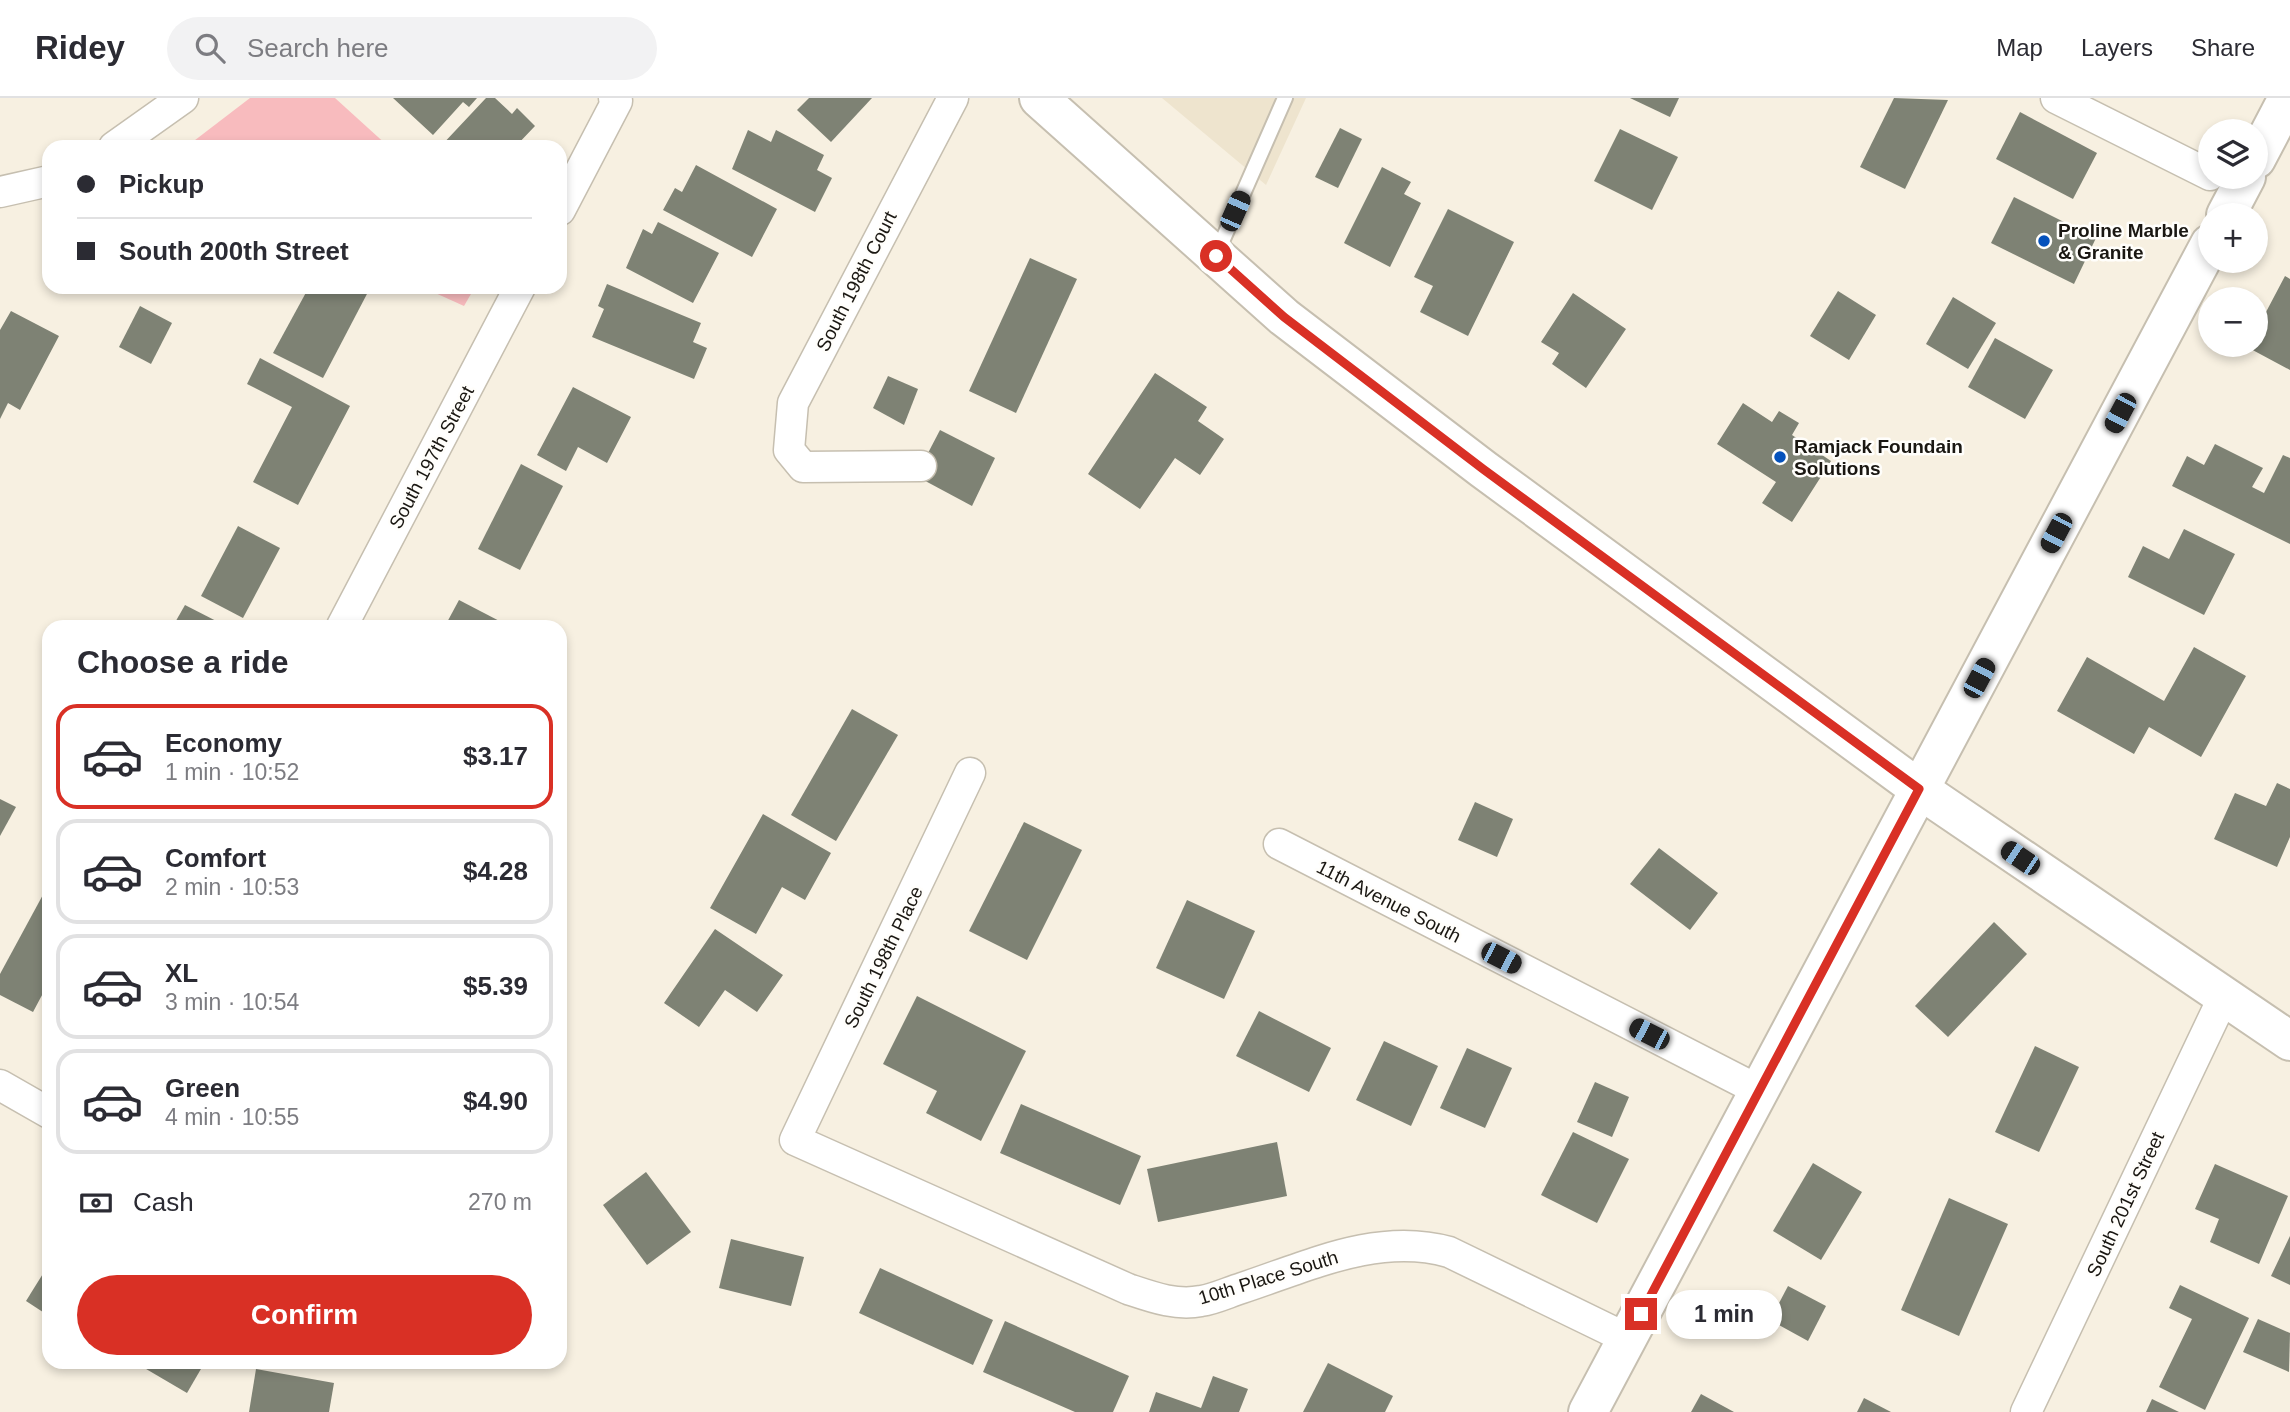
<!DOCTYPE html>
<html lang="en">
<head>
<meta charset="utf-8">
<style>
  :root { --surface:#fff; --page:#f2f2f3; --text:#2b2b33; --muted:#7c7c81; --line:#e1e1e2; --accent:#d93025 }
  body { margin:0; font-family:Helvetica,sans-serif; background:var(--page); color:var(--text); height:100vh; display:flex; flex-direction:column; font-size:26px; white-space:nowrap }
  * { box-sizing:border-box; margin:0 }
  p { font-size:23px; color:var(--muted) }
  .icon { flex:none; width:38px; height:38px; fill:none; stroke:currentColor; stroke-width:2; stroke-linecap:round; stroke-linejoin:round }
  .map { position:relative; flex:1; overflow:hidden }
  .details { position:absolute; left:42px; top:522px; width:525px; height:749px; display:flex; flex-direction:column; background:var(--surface); border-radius:21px; box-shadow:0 4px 10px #0003 }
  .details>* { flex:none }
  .banner { position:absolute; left:42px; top:42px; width:525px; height:154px; border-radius:21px; box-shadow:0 4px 10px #0003; display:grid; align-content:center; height:154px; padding:0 35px; background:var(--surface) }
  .buttons { position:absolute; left:2198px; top:21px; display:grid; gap:14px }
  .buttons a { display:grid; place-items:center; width:70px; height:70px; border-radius:50%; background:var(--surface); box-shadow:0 4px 10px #0003; font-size:35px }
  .end { position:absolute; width:32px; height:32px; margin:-16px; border:9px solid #d93025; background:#fff; box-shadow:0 0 0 4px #fff }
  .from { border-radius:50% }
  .bubble { position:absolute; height:49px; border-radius:24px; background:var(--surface); box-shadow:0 4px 10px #0003; font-size:23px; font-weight:600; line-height:49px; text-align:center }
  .car { position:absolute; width:21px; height:42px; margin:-21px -10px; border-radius:9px; box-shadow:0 0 5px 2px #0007; background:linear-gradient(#222 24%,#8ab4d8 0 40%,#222 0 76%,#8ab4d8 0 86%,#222 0) }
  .banner b { display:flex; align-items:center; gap:24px; height:66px; font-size:26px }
  .banner b+b { border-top:2px solid var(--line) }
  .banner i { width:18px; height:18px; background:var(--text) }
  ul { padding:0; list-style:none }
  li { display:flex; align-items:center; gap:21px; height:105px; margin:0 14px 10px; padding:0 21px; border:4px solid var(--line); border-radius:21px }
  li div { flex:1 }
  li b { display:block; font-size:26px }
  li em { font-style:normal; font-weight:600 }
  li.selected { border-color:var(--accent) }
  li>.icon { width:63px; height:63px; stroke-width:1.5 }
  h2 { padding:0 35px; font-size:32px; line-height:84px }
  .pay { display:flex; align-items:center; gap:18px; height:77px; padding:0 35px; font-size:26px }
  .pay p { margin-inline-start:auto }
  .primary-button { display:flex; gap:14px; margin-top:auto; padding:14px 35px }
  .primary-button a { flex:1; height:80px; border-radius:42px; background:var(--accent); color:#fff; font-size:28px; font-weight:600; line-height:80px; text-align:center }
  header { display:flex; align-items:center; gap:42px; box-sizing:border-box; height:98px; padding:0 35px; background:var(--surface); border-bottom:2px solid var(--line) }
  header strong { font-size:33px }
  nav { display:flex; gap:38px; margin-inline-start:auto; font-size:24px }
  .search { width:490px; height:63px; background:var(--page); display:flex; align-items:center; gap:18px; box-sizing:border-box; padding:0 24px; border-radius:38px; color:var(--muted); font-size:26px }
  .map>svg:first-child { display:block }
  .built { fill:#eee4ce }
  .green { fill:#f8bbbe }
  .building { fill:#7e8274 }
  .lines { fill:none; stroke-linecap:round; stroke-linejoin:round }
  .lane-casing { stroke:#c6bfb0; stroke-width:18 }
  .street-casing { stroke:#c6bfb0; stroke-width:33 }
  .secondary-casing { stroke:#c6bfb0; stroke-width:42 }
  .lane { stroke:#fff; stroke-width:14 }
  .street { stroke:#fff; stroke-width:30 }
  .secondary { stroke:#fff; stroke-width:38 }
  .route { stroke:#d93025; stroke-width:9 }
  .poi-dot { fill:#0552bc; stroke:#fffefb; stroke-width:2.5 }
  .labels { text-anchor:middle; stroke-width:5; stroke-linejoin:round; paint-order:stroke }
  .poi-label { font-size:19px; font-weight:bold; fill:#1a1712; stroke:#fffefb; text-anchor:start }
  .street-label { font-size:19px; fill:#1a1712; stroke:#fffefb }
</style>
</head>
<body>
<header>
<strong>Ridey</strong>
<div class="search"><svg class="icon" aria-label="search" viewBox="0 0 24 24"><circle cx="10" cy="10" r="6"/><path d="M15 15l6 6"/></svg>Search here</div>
<nav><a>Map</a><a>Layers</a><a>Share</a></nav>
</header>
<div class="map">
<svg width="2290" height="1314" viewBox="0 0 2290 1314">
  <rect width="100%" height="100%" fill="#f7f0e1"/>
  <!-- built -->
  <path class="built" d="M1162,0H1306L1266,87Z"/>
  <!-- green -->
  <g class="green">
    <path d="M250,0H335L389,49H186Z"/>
    <path d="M422,189H475L464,208Z"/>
  </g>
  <!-- building -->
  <g class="building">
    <path d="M393,0H477L469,9L463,4L433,37Z"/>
    <path d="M486,0H495L512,16L517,10L535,28L515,49H440Z"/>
    <path d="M809,0H872L831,44L797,12Z"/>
    <path d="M1630,0H1679L1670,19Z"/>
    <path d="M1894,0L1948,2L1905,91L1860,69Z"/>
    <path d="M2020,14L2097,55L2073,101L1996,61Z"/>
    <path d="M1340,30L1362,41L1338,90L1315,79Z"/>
    <path d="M1620,31L1678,59L1652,112L1594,83Z"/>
    <path d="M748,32L771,44L776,32L824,57L817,72L832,80L815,114L732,71Z"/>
    <path d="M696,67L777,111L752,159L663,112L675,90L682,94Z"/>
    <path d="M1382,69L1411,84L1404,96L1421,105L1390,169L1344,145Z"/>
    <path d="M2014,99L2096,140L2074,186L1991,145Z"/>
    <path d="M1448,111L1514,144L1468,238L1420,214L1433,188L1414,179Z"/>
    <path d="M658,124L719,155L693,205L626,170L643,131L652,136Z"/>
    <path d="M1030,160L1077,181L1016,315L969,293Z"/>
    <path d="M2285,178L2290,181V272L2247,249L2256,247V233Z"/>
    <path d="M607,186L701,225L693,244L707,250L694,281L592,239L604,211L598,208Z"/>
    <path d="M309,189H359L368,194L323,280L273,255Z"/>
    <path d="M1838,193L1876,217L1849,262L1810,238Z"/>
    <path d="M1573,195L1626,231L1586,290L1552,266L1559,255L1541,244Z"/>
    <path d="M1953,199L1996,225L1968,271L1926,246Z"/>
    <path d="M140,208L172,225L151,266L119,249Z"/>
    <path d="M11,213L59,238L20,312L8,305L0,321V232Z"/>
    <path d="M1995,240L2053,272L2025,321L1968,289Z"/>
    <path d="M260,260L350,308L298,407L253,384L292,309L247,286Z"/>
    <path d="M1155,275L1207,309L1198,323L1224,341L1200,377L1175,360L1140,411L1088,376Z"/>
    <path d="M888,278L918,291L904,327L873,310Z"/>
    <path d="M573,289L631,319L607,365L578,349L566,373L537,357Z"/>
    <path d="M1743,305L1772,324L1779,313L1799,325L1792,337L1831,363L1792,424L1762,405L1776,384L1717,346Z"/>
    <path d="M940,332L995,360L972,408L916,378Z"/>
    <path d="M2215,346L2263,370L2252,389L2264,395L2283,357L2290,360V446L2172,388L2187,358L2204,367Z"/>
    <path d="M521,366L563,388L520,472L478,451Z"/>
    <path d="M238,428L280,450L243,520L201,498Z"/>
    <path d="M2184,431L2235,456L2204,517L2128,479L2143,448L2169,461Z"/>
    <path d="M459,502L509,528H445Z"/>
    <path d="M185,507L226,528H173Z"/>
    <path d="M2194,549L2246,578L2201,659L2149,629L2134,656L2057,613L2087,559L2164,603Z"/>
    <path d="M852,611L898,637L836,743L791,717Z"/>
    <path d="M2277,685L2290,691V739L2277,769L2214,741L2235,695L2266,708Z"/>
    <path d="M0,701L16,709L0,738Z"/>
    <path d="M1475,704L1513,721L1497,759L1458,742Z"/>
    <path d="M763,716L831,755L805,802L782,789L756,836L710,810Z"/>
    <path d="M1024,724L1082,752L1027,862L969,833Z"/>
    <path d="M1659,750L1718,795L1690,832L1630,786Z"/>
    <path d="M45,793L49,795V884L33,914L0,897V876Z"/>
    <path d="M1187,802L1255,833L1224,901L1156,870Z"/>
    <path d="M1994,824L2027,856L1948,939L1915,908Z"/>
    <path d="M715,831L783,877L757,914L725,892L699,929L664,905Z"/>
    <path d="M917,898L1026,953L981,1043L926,1015L937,993L883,966Z"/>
    <path d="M1259,913L1331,950L1309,994L1236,958Z"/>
    <path d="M1384,943L1438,968L1411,1028L1356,1002Z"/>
    <path d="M2035,948L2079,969L2039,1054L1995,1034Z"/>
    <path d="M1467,950L1512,970L1485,1030L1440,1010Z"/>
    <path d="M1595,984L1629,999L1612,1039L1577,1024Z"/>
    <path d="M1021,1006L1141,1058L1120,1107L1000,1055Z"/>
    <path d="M1573,1034L1629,1061L1597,1125L1541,1097Z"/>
    <path d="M1277,1044L1287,1098L1158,1124L1147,1071Z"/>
    <path d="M1813,1065L1862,1094L1821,1162L1773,1133Z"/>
    <path d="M2215,1066L2288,1098L2259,1166L2210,1144L2219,1121L2195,1111Z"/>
    <path d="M646,1074L691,1134L647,1167L603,1107Z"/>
    <path d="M1949,1100L2008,1126L1959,1238L1901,1212Z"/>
    <path d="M2290,1138V1187L2271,1178Z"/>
    <path d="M731,1141L804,1159L791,1208L719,1190Z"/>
    <path d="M49,1166V1218L26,1203Z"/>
    <path d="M880,1170L993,1222L973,1267L859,1215Z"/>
    <path d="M2180,1187L2249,1220L2205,1312L2159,1289L2192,1221L2169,1210Z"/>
    <path d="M1788,1188L1826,1208L1808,1243L1770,1222Z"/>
    <path d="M2258,1221L2290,1235L2289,1274L2243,1254Z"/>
    <path d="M1005,1223L1129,1278L1113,1314H1075L983,1274Z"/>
    <path d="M143,1264H205L187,1295L141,1268Z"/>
    <path d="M1328,1265L1393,1298L1385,1314H1303Z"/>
    <path d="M256,1271L334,1285L329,1314H249Z"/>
    <path d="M1213,1278L1248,1291L1239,1314H1149L1156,1294L1201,1310Z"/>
    <path d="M1701,1296L1734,1314H1691Z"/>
    <path d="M1864,1300L1891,1314H1857Z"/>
    <path d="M2152,1301L2179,1314H2146Z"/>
  </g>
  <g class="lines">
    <defs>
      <path id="lane" d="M1216,157L1285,0"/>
      <g id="street">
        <path d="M2056,0L2210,77"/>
        <path d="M114,49L183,0"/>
        <path d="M0,94L49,83"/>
        <path d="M560,112L617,3L614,0"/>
        <path d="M921,368L803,369L789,352L793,305L953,0"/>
        <path d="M342,528L520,189"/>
        <path d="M970,675L795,1042L1128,1191C1152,1199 1176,1208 1201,1203C1215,1201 1229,1194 1242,1190C1309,1168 1378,1134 1449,1154L1628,1241"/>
        <path d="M1279,746L1760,993"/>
        <path d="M0,987L49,1015"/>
        <path d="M2026,1314L2224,898"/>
      </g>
      <g id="secondary">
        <path d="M1039,0L1284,219L1483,371L1919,691L2290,943"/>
        <path d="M2256,61L2288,0"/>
        <path d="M2226,117L2246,79"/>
        <path d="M1588,1314L2210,146"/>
      </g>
    </defs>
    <!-- lane casing -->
    <use href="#lane" class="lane-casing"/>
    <!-- street casing -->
    <use href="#street" class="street-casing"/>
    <!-- secondary casing -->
    <use href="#secondary" class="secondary-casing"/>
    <!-- lane -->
    <use href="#lane" class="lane"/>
    <!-- street -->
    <use href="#street" class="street"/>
    <!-- secondary -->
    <use href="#secondary" class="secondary"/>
  </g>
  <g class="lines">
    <!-- route -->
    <path class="route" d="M1216,158L1284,219L1483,371L1919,691L1641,1216"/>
  </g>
  <!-- markers -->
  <g class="poi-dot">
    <circle cx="2044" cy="143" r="7"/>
    <circle cx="1780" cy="359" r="7"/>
  </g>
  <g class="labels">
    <!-- poi labels -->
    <g class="poi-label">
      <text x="2058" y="139">Proline Marble<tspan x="2058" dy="22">&amp; Granite</tspan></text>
      <text x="1794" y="355">Ramjack Foundain<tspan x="1794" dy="22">Solutions</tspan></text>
    </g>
    <!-- street labels -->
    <g class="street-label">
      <text transform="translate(856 183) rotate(-63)" y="7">South 198th Court</text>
      <text transform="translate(431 359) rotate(-62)" y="7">South 197th Street</text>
      <text transform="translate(1389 803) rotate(27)" y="7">11th Avenue South</text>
      <text transform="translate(883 859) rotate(-64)" y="7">South 198th Place</text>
      <text transform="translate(2125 1106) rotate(-65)" y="7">South 201st Street</text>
      <text transform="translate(1268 1179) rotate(-17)" y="7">10th Place South</text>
    </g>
  </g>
</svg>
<div class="buttons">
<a><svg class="icon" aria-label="layers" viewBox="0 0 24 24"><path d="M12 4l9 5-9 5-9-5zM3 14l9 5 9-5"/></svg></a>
<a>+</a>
<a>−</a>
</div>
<i class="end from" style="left:1216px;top:158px"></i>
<i class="end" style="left:1641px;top:1216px"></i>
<div class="bubble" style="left:1666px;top:1192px;width:116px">1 min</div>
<i class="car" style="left:1235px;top:113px;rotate:24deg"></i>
<i class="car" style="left:2120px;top:315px;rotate:208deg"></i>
<i class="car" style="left:2056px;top:435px;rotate:208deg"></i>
<i class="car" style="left:1979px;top:580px;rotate:28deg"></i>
<i class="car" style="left:2020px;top:760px;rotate:304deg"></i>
<i class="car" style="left:1501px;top:860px;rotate:117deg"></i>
<i class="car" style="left:1649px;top:936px;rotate:297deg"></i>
<div class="banner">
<b><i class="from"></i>Pickup</b>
<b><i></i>South 200th Street</b>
</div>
<section class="details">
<h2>Choose a ride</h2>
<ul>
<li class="selected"><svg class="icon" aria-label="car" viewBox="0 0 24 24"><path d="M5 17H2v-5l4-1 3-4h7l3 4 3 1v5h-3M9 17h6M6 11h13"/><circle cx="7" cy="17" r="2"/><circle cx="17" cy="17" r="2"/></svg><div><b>Economy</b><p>1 min · 10:52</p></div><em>$3.17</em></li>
<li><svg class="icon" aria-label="car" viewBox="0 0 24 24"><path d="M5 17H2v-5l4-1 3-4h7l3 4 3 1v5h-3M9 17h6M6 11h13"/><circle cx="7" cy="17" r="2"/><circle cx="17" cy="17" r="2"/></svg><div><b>Comfort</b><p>2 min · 10:53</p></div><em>$4.28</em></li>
<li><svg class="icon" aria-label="car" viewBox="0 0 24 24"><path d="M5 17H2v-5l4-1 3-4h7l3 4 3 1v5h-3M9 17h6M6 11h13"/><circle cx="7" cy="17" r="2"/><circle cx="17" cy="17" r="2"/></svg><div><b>XL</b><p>3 min · 10:54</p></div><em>$5.39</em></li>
<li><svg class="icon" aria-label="car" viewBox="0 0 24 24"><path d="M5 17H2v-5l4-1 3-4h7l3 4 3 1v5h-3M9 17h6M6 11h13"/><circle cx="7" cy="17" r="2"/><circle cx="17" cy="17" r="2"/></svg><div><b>Green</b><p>4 min · 10:55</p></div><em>$4.90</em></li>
</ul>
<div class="pay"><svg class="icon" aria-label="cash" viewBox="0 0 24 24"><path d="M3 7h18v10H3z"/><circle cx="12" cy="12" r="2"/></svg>Cash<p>270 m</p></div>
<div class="primary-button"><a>Confirm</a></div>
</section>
</div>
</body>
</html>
